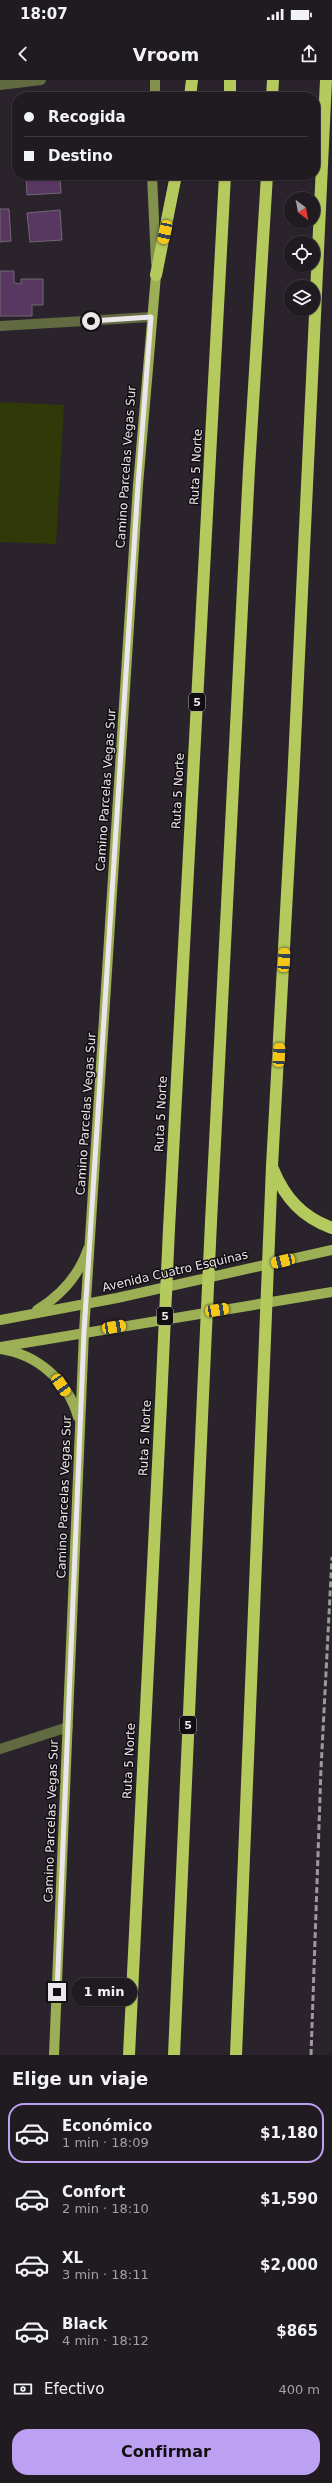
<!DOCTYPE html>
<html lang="es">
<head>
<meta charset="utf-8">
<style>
  :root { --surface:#201a21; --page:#2d272e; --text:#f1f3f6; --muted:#a2a1a5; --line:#3d383f; --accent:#bca0f2 }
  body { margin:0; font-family:"DejaVu Sans",sans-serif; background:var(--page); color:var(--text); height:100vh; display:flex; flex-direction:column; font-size:15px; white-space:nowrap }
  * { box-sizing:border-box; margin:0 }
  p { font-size:13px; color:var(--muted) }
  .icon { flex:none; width:22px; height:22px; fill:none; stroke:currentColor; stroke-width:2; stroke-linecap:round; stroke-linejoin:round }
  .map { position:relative; height:1975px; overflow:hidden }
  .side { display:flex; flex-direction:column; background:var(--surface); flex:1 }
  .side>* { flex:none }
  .banner { position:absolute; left:12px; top:12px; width:308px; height:88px; border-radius:16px; box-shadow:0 1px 3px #0004,0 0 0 1px var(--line); display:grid; align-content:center; height:88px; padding:0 12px; background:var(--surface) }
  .needle { width:26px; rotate:148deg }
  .buttons { position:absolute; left:284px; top:112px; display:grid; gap:8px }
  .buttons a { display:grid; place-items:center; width:36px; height:36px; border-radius:50%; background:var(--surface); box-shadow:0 1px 3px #0004,0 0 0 1px var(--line); font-size:20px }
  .end { position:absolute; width:18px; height:18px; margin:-9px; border:5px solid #ebe6ec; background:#111; box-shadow:0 0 0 2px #111 }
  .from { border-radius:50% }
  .bubble { position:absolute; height:28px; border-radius:14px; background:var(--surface); box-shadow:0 1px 3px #0004,0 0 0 1px var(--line); font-size:13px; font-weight:600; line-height:28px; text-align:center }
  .car { position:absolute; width:12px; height:24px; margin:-12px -6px; border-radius:5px; box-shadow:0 0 3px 1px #0007; background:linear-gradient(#f5c518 24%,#345 0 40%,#f5c518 0 76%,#345 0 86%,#f5c518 0) }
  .banner b { display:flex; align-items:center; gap:14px; height:38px; font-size:15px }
  .banner b+b { border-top:1px solid var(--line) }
  .banner i { width:10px; height:10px; background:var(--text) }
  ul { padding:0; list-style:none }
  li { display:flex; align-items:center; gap:12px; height:60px; margin:0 8px 6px; padding:0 4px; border:2px solid transparent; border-radius:16px }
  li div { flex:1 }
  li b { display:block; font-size:15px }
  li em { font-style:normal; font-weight:600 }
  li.on { border-color:var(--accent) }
  li>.icon { width:36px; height:36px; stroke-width:1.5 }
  h2 { padding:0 12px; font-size:18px; line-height:48px }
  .pay { display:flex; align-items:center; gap:10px; height:44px; padding:0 12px; font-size:15px }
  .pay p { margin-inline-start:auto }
  .button { display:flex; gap:8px; margin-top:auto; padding:8px 12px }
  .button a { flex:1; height:46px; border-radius:16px; background:var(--accent); color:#111; font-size:16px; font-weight:600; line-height:46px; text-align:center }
  .status { display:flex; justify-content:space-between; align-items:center; height:28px; padding:0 20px; background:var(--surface); direction:ltr }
  .status svg { height:11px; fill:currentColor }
  header { display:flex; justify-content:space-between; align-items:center; height:52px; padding:0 12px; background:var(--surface); font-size:18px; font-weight:600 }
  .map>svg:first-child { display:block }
  .green { fill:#303907 }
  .building { fill:#583760; stroke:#716973 }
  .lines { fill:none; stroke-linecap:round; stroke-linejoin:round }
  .lane { stroke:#616a41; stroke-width:10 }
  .street { stroke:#616a41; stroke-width:10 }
  .secondary { stroke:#82914d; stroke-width:10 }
  .primary { stroke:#9caf55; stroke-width:10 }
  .highway { stroke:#b4ca5c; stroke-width:12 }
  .rail { stroke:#9e989f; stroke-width:3; stroke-dasharray:6 3; stroke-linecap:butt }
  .highway-bridge { stroke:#b4ca5c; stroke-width:12 }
  .route { stroke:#ebe6ec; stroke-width:5 }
  .labels { text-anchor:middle; stroke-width:3; stroke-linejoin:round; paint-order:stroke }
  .shield { fill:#110e11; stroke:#aaa5aa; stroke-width:1 }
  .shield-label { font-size:11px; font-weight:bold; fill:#ebe6ec }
  .street-label { font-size:12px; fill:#ebe6ec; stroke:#110e11 }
</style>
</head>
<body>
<div class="status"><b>18:07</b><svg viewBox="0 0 49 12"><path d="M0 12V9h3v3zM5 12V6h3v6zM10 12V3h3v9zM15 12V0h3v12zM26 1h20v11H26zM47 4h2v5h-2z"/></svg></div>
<header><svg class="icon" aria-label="back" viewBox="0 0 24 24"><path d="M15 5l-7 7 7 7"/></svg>Vroom<svg class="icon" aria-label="share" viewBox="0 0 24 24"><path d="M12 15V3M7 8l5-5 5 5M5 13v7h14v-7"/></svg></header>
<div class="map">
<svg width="332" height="1975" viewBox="0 0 332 1975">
  <rect width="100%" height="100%" fill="#2a232c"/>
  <!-- green -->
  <path class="green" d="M0,322L64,325L56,464L0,462Z"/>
  <!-- building -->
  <g class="building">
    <path d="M26,95H60L61,113L27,115Z"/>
    <path d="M0,129H9L11,161L0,162Z"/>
    <path d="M60,130L62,160L30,162L27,133Z"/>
    <path d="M0,191H14V203L21,204V199H43V225H32V236H0Z"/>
  </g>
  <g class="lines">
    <!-- lane -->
    <g class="lane">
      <path d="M0,246L151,237"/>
      <path d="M0,1669L68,1647"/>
    </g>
    <!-- street -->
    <path class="street" d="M0,5L41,0"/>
    <!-- secondary -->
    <g class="secondary">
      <path d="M155,17V0"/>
      <path d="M152,95L156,183"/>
    </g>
    <!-- primary -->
    <g class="primary">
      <path d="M37,1230C60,1216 79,1195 88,1169"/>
      <path d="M0,1240L117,1218L332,1170"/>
      <path d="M0,1267L332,1212"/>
      <path d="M0,1269C37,1274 68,1301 78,1337"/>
      <path d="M54,1975L84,1252L138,405L156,195"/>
    </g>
    <!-- highway -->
    <g class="highway">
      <path d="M190,17L192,0"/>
      <path d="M230,17V0"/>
      <path d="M272,17L273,0"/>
      <path d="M156,195L176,95"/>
      <path d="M273,1089C285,1118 302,1137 332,1148"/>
      <path d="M211,1142L249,389L267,95"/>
      <path d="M169,1149L225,95"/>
      <path d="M129,1975L161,1323"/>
      <path d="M174,1975L203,1315"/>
      <path d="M236,1975L272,1086L293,704L326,0"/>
    </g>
    <!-- rail -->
    <path class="rail" d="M311,1975L321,1689L332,1477"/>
    <!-- highway-bridge -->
    <g class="highway-bridge">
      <path d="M203,1315L211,1142"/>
      <path d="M161,1323L169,1149"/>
    </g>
  </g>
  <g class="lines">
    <!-- route -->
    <path class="route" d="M57,1912L84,1252L138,405L151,237L91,241"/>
  </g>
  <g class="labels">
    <!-- shield labels -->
    <g class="shield">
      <rect x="189" y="613" width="16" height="18" rx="3"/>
      <rect x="157" y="1227" width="16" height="18" rx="3"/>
      <rect x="180" y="1636" width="16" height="18" rx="3"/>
    </g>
    <g class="shield-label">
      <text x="197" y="626">5</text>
      <text x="165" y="1240">5</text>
      <text x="188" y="1649">5</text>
    </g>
    <!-- street labels -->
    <g class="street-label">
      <text transform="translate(126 387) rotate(-86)" y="4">Camino Parcelas Vegas Sur</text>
      <text transform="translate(196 387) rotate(-87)" y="4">Ruta 5 Norte</text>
      <text transform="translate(106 710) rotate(-86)" y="4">Camino Parcelas Vegas Sur</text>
      <text transform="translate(178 711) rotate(-87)" y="4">Ruta 5 Norte</text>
      <text transform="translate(86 1034) rotate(-86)" y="4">Camino Parcelas Vegas Sur</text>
      <text transform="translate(161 1034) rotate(-87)" y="4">Ruta 5 Norte</text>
      <text transform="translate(175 1191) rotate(-13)" y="4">Avenida Cuatro Esquinas</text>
      <text transform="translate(145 1358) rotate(-87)" y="4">Ruta 5 Norte</text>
      <text transform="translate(64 1417) rotate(-88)" y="4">Camino Parcelas Vegas Sur</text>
      <text transform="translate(129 1681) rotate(-87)" y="4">Ruta 5 Norte</text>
      <text transform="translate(51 1741) rotate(-88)" y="4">Camino Parcelas Vegas Sur</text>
    </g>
  </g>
</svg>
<div class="buttons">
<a><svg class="needle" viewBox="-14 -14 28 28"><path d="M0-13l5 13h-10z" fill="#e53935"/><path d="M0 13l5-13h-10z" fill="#a2a1a5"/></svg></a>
<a><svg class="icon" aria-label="locate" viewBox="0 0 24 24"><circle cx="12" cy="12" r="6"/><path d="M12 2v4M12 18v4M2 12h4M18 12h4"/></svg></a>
<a><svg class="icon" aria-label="layers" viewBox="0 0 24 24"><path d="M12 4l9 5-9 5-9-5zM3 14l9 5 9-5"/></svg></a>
</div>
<i class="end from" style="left:91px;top:241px"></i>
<i class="end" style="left:57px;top:1912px"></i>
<div class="bubble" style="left:71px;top:1898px;width:66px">1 min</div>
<i class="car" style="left:165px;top:152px;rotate:192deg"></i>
<i class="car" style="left:284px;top:880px;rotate:3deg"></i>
<i class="car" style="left:279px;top:975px;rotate:3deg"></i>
<i class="car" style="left:283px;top:1181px;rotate:257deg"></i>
<i class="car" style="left:217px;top:1230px;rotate:80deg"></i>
<i class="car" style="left:114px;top:1247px;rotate:80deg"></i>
<i class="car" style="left:61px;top:1305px;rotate:146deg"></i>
<div class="banner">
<b><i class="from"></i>Recogida</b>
<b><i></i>Destino</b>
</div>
</div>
<section class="side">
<h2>Elige un viaje</h2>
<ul>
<li class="on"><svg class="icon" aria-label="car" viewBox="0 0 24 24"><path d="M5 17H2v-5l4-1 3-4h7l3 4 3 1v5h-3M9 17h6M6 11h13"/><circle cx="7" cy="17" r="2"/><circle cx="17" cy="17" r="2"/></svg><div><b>Económico</b><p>1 min · 18:09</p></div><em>$1,180</em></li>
<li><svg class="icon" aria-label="car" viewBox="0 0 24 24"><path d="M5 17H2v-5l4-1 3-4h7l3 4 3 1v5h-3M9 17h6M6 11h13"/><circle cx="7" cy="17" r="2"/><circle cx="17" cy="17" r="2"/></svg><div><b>Confort</b><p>2 min · 18:10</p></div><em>$1,590</em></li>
<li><svg class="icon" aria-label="car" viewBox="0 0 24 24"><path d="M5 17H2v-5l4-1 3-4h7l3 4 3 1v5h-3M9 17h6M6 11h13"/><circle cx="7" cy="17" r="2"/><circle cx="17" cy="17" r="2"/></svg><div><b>XL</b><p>3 min · 18:11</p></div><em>$2,000</em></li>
<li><svg class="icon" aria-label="car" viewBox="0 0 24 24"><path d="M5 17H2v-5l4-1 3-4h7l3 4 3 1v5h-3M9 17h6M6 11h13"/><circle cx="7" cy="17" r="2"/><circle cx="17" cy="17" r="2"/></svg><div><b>Black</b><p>4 min · 18:12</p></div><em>$865</em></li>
</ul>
<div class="pay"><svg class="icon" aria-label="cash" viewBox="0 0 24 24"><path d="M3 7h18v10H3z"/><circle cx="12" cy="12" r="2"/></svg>Efectivo<p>400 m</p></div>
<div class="button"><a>Confirmar</a></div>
</section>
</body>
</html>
